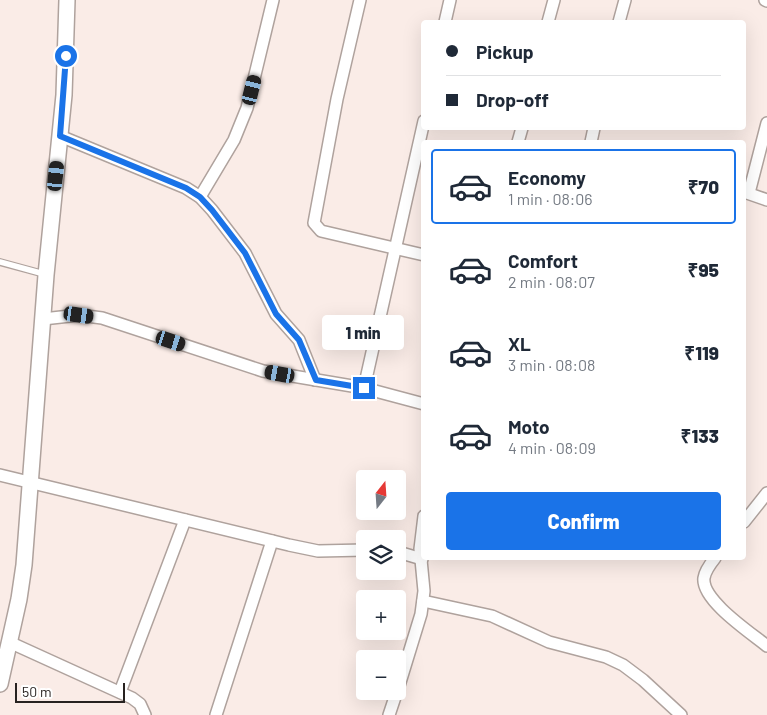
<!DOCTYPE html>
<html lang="en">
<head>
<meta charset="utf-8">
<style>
  :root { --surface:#fff; --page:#f6f6f7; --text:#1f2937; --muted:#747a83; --line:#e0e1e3; --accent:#1a73e8 }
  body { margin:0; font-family:Barlow,sans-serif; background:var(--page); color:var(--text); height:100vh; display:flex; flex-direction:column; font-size:19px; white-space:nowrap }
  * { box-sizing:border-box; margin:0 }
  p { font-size:16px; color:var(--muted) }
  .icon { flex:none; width:28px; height:28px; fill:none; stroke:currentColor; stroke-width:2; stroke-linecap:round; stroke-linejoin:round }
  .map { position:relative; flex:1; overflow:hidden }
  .details { position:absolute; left:421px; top:140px; width:325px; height:420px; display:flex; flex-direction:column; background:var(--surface); border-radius:5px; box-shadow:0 5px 20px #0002 }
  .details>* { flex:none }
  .top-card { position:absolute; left:421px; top:20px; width:325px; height:110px; border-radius:5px; box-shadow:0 5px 20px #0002; display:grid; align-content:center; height:110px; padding:0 25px; background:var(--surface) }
  .needle { width:32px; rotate:17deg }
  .tools { position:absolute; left:356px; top:470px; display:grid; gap:10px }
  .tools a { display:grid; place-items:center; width:50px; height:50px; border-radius:5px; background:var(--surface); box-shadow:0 5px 20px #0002; font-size:25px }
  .scale { position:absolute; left:15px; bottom:12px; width:110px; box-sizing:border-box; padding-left:5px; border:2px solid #272220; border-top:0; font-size:14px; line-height:18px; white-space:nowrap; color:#272220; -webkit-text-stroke:4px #fff; paint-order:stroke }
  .end { position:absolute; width:22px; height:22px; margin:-11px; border:6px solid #1a73e8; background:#fff; box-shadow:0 0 0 2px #fff }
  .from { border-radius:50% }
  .bubble { position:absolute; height:35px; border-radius:5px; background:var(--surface); box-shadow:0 5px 20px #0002; font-size:16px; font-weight:800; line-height:35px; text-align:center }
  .car { position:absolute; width:15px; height:30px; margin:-15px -8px; border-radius:6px; box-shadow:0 0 4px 1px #0007; background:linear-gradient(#222 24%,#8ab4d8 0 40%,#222 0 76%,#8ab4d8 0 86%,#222 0) }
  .top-card b { display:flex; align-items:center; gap:18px; height:48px; font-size:19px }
  .top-card b+b { border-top:1px solid var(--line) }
  .top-card i { width:12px; height:12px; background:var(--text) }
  ul { padding:9px 0 0; list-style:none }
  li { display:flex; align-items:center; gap:15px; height:75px; margin:0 10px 8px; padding:0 15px; border:2px solid transparent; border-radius:5px }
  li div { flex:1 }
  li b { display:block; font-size:19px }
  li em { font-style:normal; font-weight:800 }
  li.current { border-color:var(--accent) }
  li>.icon { width:45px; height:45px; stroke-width:1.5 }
  .button { display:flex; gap:10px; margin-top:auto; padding:10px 25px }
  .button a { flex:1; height:58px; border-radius:5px; background:var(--accent); color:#fff; font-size:20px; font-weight:800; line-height:58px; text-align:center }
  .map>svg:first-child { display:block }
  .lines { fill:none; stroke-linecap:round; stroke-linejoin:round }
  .service-casing { stroke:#afa29d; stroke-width:8 }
  .minor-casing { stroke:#afa29d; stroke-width:14 }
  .tertiary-casing { stroke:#afa29d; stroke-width:18 }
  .service { stroke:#fff; stroke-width:5.5 }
  .minor { stroke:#fff; stroke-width:11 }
  .tertiary { stroke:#fff; stroke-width:15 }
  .route { stroke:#1a73e8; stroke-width:6 }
</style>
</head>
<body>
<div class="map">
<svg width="767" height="715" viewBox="0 0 767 715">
  <rect width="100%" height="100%" fill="#faece7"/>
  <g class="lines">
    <defs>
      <path id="service" d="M0,262L44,274"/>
      <g id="minor">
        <path d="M360,0L337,99L314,223L321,231L424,255"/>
        <path d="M765,0L767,1"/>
        <path d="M445,22L450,0"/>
        <path d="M548,22L554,0"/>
        <path d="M619,22L625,0"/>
        <path d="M60,136L186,188L200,197L212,210L245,253L276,314L299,340L315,380"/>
        <path d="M518,142L522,128"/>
        <path d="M591,142L594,128"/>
        <path d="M744,192L767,200"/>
        <path d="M749,193L767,123"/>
        <path d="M200,197L234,140L247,108L273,0"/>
        <path d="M43,319L79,315L102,318L263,371L364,388L424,404"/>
        <path d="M364,388L424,121"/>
        <path d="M0,475L289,545L318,551L365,550"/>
        <path d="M744,522L767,493"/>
        <path d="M398,552L422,559"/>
        <path d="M715,558C711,563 705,571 704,578C701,600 751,633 767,646"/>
        <path d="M423,601L492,616L549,642L606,657L623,665L643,680L681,715"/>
        <path d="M9,642L132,698L140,704L145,715"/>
        <path d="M398,689L421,614L424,591L420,549L424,516"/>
        <path d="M120,692L185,520"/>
        <path d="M216,715L272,541"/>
        <path d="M389,715L397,691"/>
      </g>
      <path id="tertiary" d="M0,684L19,599L24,565L46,275L64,95L67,0"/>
    </defs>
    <!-- service casing -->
    <use href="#service" class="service-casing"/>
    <!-- minor casing -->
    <use href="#minor" class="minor-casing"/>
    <!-- tertiary casing -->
    <use href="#tertiary" class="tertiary-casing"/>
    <!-- service -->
    <use href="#service" class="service"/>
    <!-- minor -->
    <use href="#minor" class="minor"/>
    <!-- tertiary -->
    <use href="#tertiary" class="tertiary"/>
  </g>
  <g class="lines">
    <!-- route -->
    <path class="route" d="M66,56L60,136L186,188L200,197L212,210L245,253L276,314L299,340L316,380L364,388"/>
  </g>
</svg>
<div class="tools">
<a><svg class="needle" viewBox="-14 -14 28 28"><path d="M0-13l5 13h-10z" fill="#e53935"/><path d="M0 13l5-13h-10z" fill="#747a83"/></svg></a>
<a><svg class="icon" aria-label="layers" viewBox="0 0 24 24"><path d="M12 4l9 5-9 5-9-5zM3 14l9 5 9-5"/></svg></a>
<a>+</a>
<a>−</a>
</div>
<div class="scale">50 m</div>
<i class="end from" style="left:66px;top:56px"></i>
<i class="end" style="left:364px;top:388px"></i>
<div class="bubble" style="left:322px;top:315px;width:82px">1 min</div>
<i class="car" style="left:252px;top:90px;rotate:14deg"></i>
<i class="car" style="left:56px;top:176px;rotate:6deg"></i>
<i class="car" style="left:79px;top:315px;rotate:98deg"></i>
<i class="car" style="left:171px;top:341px;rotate:108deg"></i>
<i class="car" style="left:280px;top:374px;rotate:280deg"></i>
<div class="top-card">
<b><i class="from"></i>Pickup</b>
<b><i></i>Drop-off</b>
</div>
<section class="details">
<ul>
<li class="current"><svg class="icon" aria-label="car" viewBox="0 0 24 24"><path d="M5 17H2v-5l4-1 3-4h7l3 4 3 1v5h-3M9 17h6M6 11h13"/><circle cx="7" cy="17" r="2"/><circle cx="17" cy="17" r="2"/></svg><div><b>Economy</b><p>1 min · 08:06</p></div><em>₹70</em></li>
<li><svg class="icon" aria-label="car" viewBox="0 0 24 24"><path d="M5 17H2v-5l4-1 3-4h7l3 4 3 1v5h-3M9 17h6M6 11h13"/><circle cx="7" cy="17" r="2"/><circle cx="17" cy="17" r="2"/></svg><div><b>Comfort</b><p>2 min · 08:07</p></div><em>₹95</em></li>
<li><svg class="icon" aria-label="car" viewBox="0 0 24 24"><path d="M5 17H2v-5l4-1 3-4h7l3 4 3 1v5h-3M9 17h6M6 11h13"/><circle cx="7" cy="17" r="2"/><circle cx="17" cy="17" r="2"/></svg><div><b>XL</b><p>3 min · 08:08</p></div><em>₹119</em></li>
<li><svg class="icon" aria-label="car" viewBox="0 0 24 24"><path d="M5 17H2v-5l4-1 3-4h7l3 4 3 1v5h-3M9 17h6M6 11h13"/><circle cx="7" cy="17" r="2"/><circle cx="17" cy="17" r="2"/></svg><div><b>Moto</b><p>4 min · 08:09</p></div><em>₹133</em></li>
</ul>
<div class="button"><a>Confirm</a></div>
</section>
</div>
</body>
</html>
